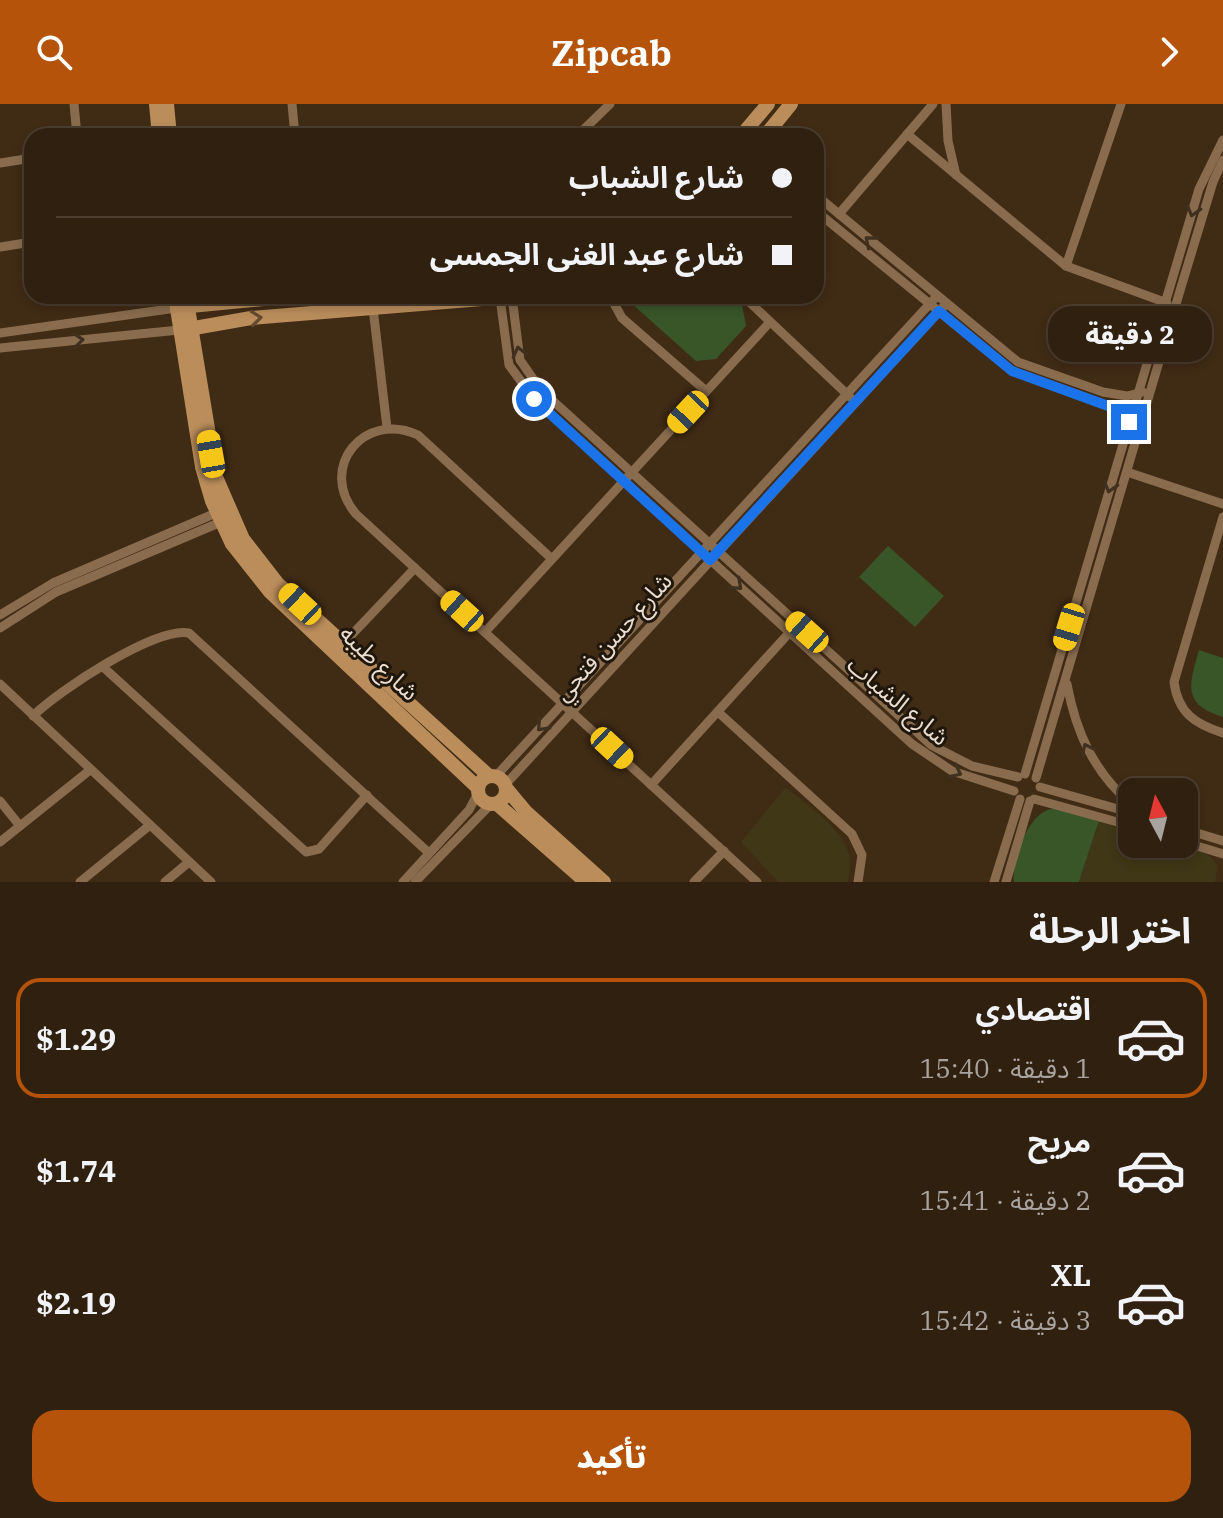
<!DOCTYPE html>
<html lang="ar">
<head>
<meta charset="utf-8">
<style>
  :root { --surface:#302010; --page:#3c2d1e; --text:#f1f3f6; --muted:#a8a39f; --line:#4b3e30; --accent:#b45309 }
  body { margin:0; font-family:"IBM Plex Serif","Noto Sans Arabic",serif; background:var(--page); color:var(--text); direction:rtl; height:100vh; display:flex; flex-direction:column; font-size:30px; white-space:nowrap }
  * { box-sizing:border-box; margin:0 }
  p { font-size:26px; color:var(--muted) }
  .icon { flex:none; width:44px; height:44px; fill:none; stroke:currentColor; stroke-width:2; stroke-linecap:round; stroke-linejoin:round }
  .map { position:relative; height:778px; overflow:hidden; direction:ltr }
  .panel { display:flex; flex-direction:column; background:var(--surface); flex:1 }
  .panel>* { flex:none }
  .guide { position:absolute; left:24px; top:24px; width:800px; height:176px; border-radius:24px; box-shadow:0 4px 12px #0003,0 0 0 2px var(--line); direction:rtl; display:grid; align-content:center; height:176px; padding:0 32px; background:var(--surface) }
  .needle { width:52px; rotate:353deg }
  .tools { position:absolute; left:1118px; top:674px; display:grid; gap:16px }
  .tools a { display:grid; place-items:center; width:80px; height:80px; border-radius:16px; background:var(--surface); box-shadow:0 4px 12px #0003,0 0 0 2px var(--line); font-size:40px }
  .end { position:absolute; width:36px; height:36px; margin:-18px; border:10px solid #1a73e8; background:#fff; box-shadow:0 0 0 4px #fff }
  .from { border-radius:50% }
  .bubble { position:absolute; height:56px; border-radius:24px; background:var(--surface); box-shadow:0 4px 12px #0003,0 0 0 2px var(--line); font-size:26px; font-weight:800; line-height:56px; text-align:center; direction:rtl }
  .car { position:absolute; width:24px; height:48px; margin:-24px -12px; border-radius:10px; box-shadow:0 0 6px 2px #0007; background:linear-gradient(#f5c518 24%,#345 0 40%,#f5c518 0 76%,#345 0 86%,#f5c518 0) }
  .guide b { display:flex; align-items:center; gap:28px; height:76px; font-size:30px }
  .guide b+b { border-top:2px solid var(--line) }
  .guide i { width:20px; height:20px; background:var(--text) }
  ul { padding:0; list-style:none }
  li { display:flex; align-items:center; gap:24px; height:120px; margin:0 16px 12px; padding:0 16px; border:4px solid transparent; border-radius:24px }
  li div { flex:1 }
  li b { display:block; font-size:30px }
  li em { font-style:normal; font-weight:800 }
  li.current { border-color:var(--accent) }
  li>.icon { width:72px; height:72px; stroke-width:1.5 }
  h2 { padding:0 32px; font-size:36px; line-height:96px }
  .action { display:flex; gap:16px; margin-top:auto; padding:16px 32px }
  .action a { flex:1; height:92px; border-radius:24px; background:var(--accent); color:#fff; font-size:32px; font-weight:800; line-height:92px; text-align:center }
  header { display:flex; justify-content:space-between; align-items:center; height:104px; padding:0 32px; background:var(--accent); color:#fff; font-size:36px; font-weight:800 }
  .map>svg:first-child { display:block }
  .green { fill:#385628 }
  .sand { fill:#403717 }
  .lines { fill:none; stroke-linecap:round; stroke-linejoin:round }
  .minor { stroke:#896c4e; stroke-width:9 }
  .secondary { stroke:#ba8d5b; stroke-width:14 }
  .oneway { stroke:#3f3020 }
  .oneway2 { stroke:#654c30 }
  .route { stroke:#1a73e8; stroke-width:10 }
  .labels { text-anchor:middle; stroke-width:6; stroke-linejoin:round; paint-order:stroke }
  .street-label { font-size:24px; fill:#ebddd0; stroke:#1f160c }
</style>
</head>
<body>
<header><svg class="icon" aria-label="forward" viewBox="0 0 24 24"><path d="M9 5l7 7-7 7"/></svg>Zipcab<svg class="icon" aria-label="search" viewBox="0 0 24 24"><circle cx="10" cy="10" r="6"/><path d="M15 15l6 6"/></svg></header>
<div class="map">
<svg width="1223" height="778" viewBox="0 0 1223 778">
  <rect width="100%" height="100%" fill="#402b15"/>
  <!-- green -->
  <g class="green">
    <path d="M632,192H732L742,201L746,222L716,255L696,257L631,199Z"/>
    <path d="M888,442L944,492L915,523L859,473Z"/>
    <path d="M1199,546L1223,554V613C1182,600 1189,581 1199,546Z"/>
    <path d="M1055,704L1099,717L1079,778H1014C1011,755 1029,706 1055,704Z"/>
  </g>
  <!-- sand -->
  <g class="sand">
    <path d="M786,683C815,709 863,734 847,778H778L741,738Z"/>
    <path d="M1099,717L1132,727V740C1155,740 1206,739 1218,762L1215,778H1079Z"/>
  </g>
  <g class="lines">
    <!-- minor -->
    <g class="minor">
      <path d="M74,0L77,32"/>
      <path d="M292,0L295,32"/>
      <path d="M946,0L948,37L956,71"/>
      <path d="M907,30L1066,162L1167,199"/>
      <path d="M577,32L610,0"/>
      <path d="M0,59L32,54"/>
      <path d="M816,91L1018,258L1103,288L1127,292L1143,288"/>
      <path d="M816,107L1012,267L1111,303L1131,320"/>
      <path d="M839,110L933,0"/>
      <path d="M0,143L32,138"/>
      <path d="M1066,162L1121,0"/>
      <path d="M610,192L622,214L706,287"/>
      <path d="M743,192L850,293"/>
      <path d="M512,193L520,256L541,286L931,641L972,662L1018,673"/>
      <path d="M500,194L509,261L534,295L912,640L952,667L1014,687"/>
      <path d="M373,204L387,324"/>
      <path d="M0,229L176,204"/>
      <path d="M0,244L179,226"/>
      <path d="M1127,368L1223,400"/>
      <path d="M1223,413L1174,578C1178,609 1195,620 1223,629"/>
      <path d="M552,455L418,331C364,306 317,364 356,410L757,778"/>
      <path d="M0,511L53,479L216,409"/>
      <path d="M0,524L56,488L221,418"/>
      <path d="M485,528L770,218"/>
      <path d="M343,540L415,464"/>
      <path d="M102,562L306,748L319,745L367,691"/>
      <path d="M0,580L211,778"/>
      <path d="M1067,580C1076,629 1094,668 1132,701"/>
      <path d="M718,608L852,730L862,751L858,778"/>
      <path d="M33,612C58,587 156,522 189,529L429,749"/>
      <path d="M1025,670L1199,85L1223,36"/>
      <path d="M496,672L936,193"/>
      <path d="M1036,674L1182,180L1213,78L1223,56"/>
      <path d="M505,681L945,201"/>
      <path d="M651,681L789,529"/>
      <path d="M1040,683L1132,709"/>
      <path d="M1034,695L1132,722"/>
      <path d="M0,697L20,722"/>
      <path d="M1184,725L1223,737"/>
      <path d="M0,738L90,666"/>
      <path d="M1184,738L1223,750"/>
      <path d="M80,778L150,721"/>
      <path d="M165,778L189,758"/>
      <path d="M403,778L469,706L478,689"/>
      <path d="M415,778L491,700"/>
      <path d="M694,778L724,747"/>
      <path d="M994,778L1020,695"/>
      <path d="M1006,778L1030,697"/>
    </g>
    <!-- secondary -->
    <g class="secondary">
      <path d="M156,0L159,32"/>
      <path d="M167,0L170,32"/>
      <path d="M741,32L768,0"/>
      <path d="M765,32L791,0"/>
      <path d="M175,192L202,363L212,397L232,440L270,488L478,684"/>
      <path d="M186,192L216,373L243,435L278,480L489,672"/>
      <path d="M180,203L295,192"/>
      <path d="M183,226L251,214L520,192"/>
      <circle cx="492" cy="686" r="14"/>
      <path d="M506,684L526,708L604,778"/>
      <path d="M497,700L586,778"/>
    </g>
  </g>
  <!-- one-way arrows -->
  <defs><path id="oneway-chevron" d="M-2-3.5L2.5 0L-2 3.5" fill="none" stroke-width="1.6" stroke-linecap="round" stroke-linejoin="round" transform="scale(2)"/></defs>
  <g class="oneway">
    <use href="#oneway-chevron" transform="translate(1193 107) rotate(106)"/>
    <use href="#oneway-chevron" transform="translate(870 137) rotate(-140)"/>
    <use href="#oneway-chevron" transform="translate(78 236) rotate(-5)"/>
    <use href="#oneway-chevron" transform="translate(519 248) rotate(-104)"/>
    <use href="#oneway-chevron" transform="translate(1110 383) rotate(106)"/>
    <use href="#oneway-chevron" transform="translate(737 481) rotate(43)"/>
    <use href="#oneway-chevron" transform="translate(542 622) rotate(133)"/>
    <use href="#oneway-chevron" transform="translate(1087 645) rotate(-116)"/>
    <use href="#oneway-chevron" transform="translate(956 668) rotate(26)"/>
  </g>
  <use class="oneway2" href="#oneway-chevron" transform="translate(256 214) rotate(-6)"/>
  <g class="lines">
    <!-- route -->
    <path class="route" d="M534,295L710,456L939,207L1012,267L1111,303L1129,318"/>
  </g>
  <g class="labels">
    <!-- street labels -->
    <g class="street-label">
      <text transform="translate(613 533) rotate(-48)" y="8">شارع حسن فتحي</text>
      <text transform="translate(379 559) rotate(43)" y="8">شارع طيبه</text>
      <text transform="translate(898 597) rotate(40)" y="8">شارع الشباب</text>
    </g>
  </g>
</svg>
<div class="tools">
<a><svg class="needle" viewBox="-14 -14 28 28"><path d="M0-13l5 13h-10z" fill="#e53935"/><path d="M0 13l5-13h-10z" fill="#a8a39f"/></svg></a>
</div>
<i class="end from" style="left:534px;top:295px"></i>
<i class="end" style="left:1129px;top:318px"></i>
<div class="bubble" style="left:1048px;top:202px;width:164px">2 دقيقة</div>
<i class="car" style="left:688px;top:308px;rotate:223deg"></i>
<i class="car" style="left:211px;top:350px;rotate:350deg"></i>
<i class="car" style="left:300px;top:500px;rotate:313deg"></i>
<i class="car" style="left:462px;top:507px;rotate:312deg"></i>
<i class="car" style="left:1069px;top:523px;rotate:197deg"></i>
<i class="car" style="left:807px;top:528px;rotate:312deg"></i>
<i class="car" style="left:612px;top:644px;rotate:133deg"></i>
<div class="guide">
<b><i class="from"></i>شارع الشباب</b>
<b><i></i>شارع عبد الغنى الجمسى</b>
</div>
</div>
<section class="panel">
<h2>اختر الرحلة</h2>
<ul>
<li class="current"><svg class="icon" aria-label="car" viewBox="0 0 24 24"><path d="M5 17H2v-5l4-1 3-4h7l3 4 3 1v5h-3M9 17h6M6 11h13"/><circle cx="7" cy="17" r="2"/><circle cx="17" cy="17" r="2"/></svg><div><b>اقتصادي</b><p>1 دقيقة · 15:40</p></div><em>$1.29</em></li>
<li><svg class="icon" aria-label="car" viewBox="0 0 24 24"><path d="M5 17H2v-5l4-1 3-4h7l3 4 3 1v5h-3M9 17h6M6 11h13"/><circle cx="7" cy="17" r="2"/><circle cx="17" cy="17" r="2"/></svg><div><b>مريح</b><p>2 دقيقة · 15:41</p></div><em>$1.74</em></li>
<li><svg class="icon" aria-label="car" viewBox="0 0 24 24"><path d="M5 17H2v-5l4-1 3-4h7l3 4 3 1v5h-3M9 17h6M6 11h13"/><circle cx="7" cy="17" r="2"/><circle cx="17" cy="17" r="2"/></svg><div><b>XL</b><p>3 دقيقة · 15:42</p></div><em>$2.19</em></li>
</ul>
<div class="action"><a>تأكيد</a></div>
</section>
</body>
</html>
